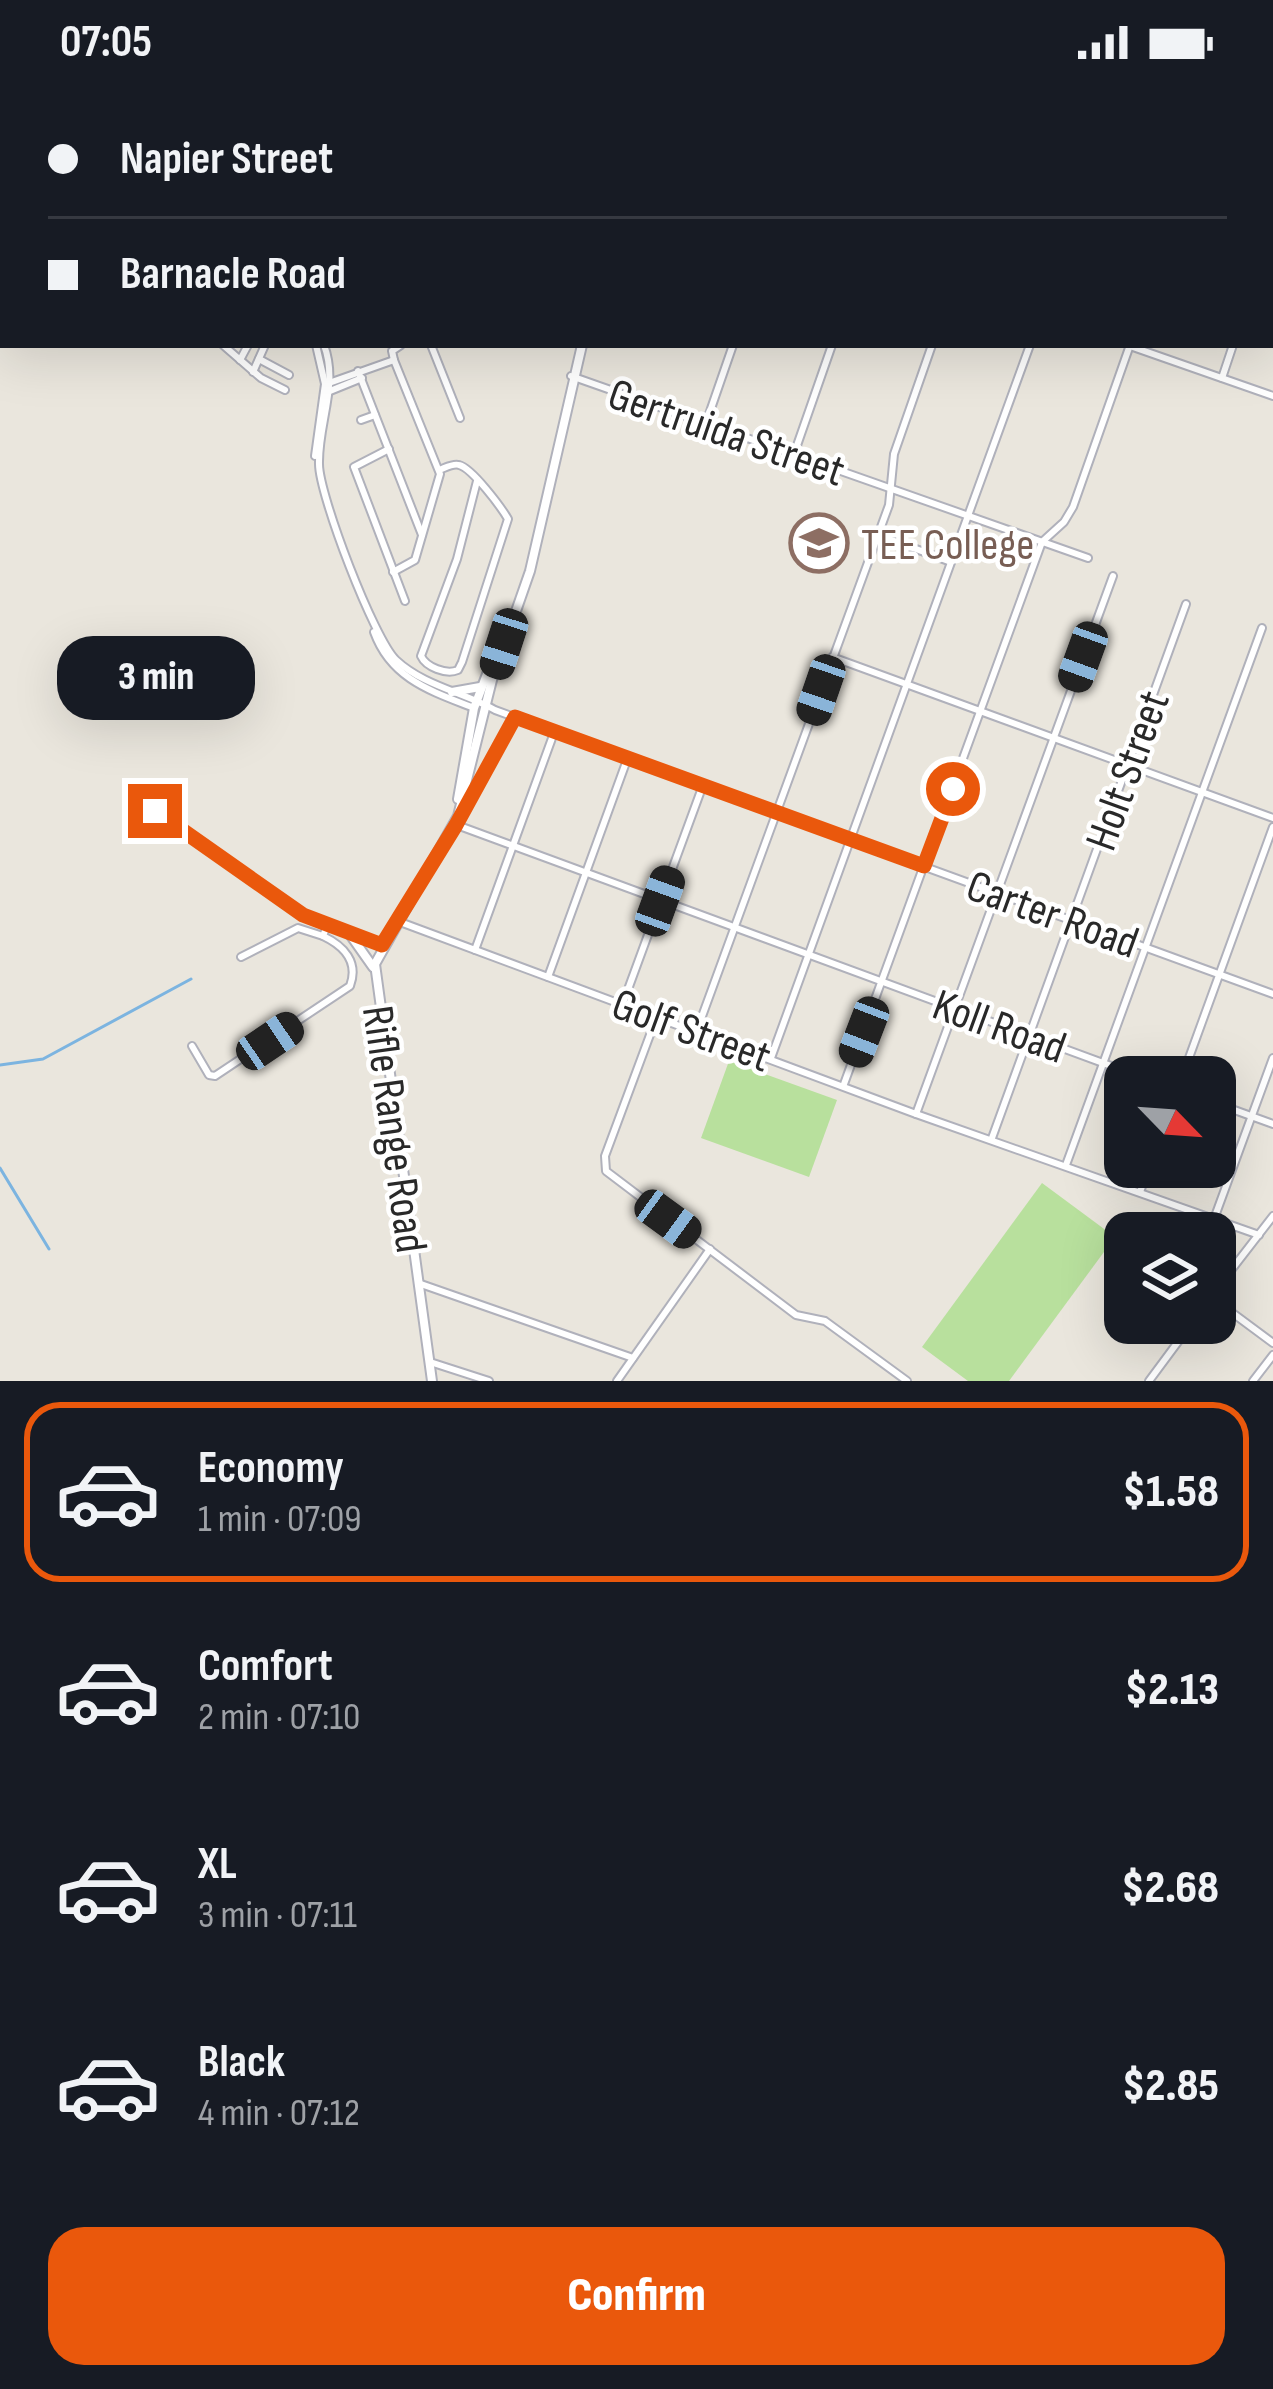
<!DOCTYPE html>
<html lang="en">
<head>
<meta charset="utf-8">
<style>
  :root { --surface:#171b24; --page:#20242c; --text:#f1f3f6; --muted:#9ea1a6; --line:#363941; --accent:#ea580c }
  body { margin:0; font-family:"Sofia Sans Condensed",sans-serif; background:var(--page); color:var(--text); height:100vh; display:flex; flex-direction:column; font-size:45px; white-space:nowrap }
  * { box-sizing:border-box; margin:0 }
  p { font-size:39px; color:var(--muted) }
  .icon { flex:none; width:66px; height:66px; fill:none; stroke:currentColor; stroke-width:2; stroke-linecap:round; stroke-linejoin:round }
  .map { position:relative; height:1297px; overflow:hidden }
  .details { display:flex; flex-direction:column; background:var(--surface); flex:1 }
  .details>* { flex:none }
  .top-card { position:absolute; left:0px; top:0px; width:1275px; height:264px; box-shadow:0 12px 48px #0002; display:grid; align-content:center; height:264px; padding:0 48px; background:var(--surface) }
  .needle { width:78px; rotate:115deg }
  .buttons { position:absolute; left:1104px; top:972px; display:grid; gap:24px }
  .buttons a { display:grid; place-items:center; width:132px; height:132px; border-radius:24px; background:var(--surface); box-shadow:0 12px 48px #0002; font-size:60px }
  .end { position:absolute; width:54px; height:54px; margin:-27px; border:15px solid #ea580c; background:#fff; box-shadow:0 0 0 6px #fff }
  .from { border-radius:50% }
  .bubble { position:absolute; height:84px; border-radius:36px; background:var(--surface); box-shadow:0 12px 48px #0002; font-size:39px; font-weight:800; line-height:84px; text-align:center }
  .car { position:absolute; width:36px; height:72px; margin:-36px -18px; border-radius:15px; box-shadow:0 0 9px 3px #0007; background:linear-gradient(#222 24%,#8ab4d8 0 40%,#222 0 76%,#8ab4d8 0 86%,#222 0) }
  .top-card b { display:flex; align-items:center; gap:42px; height:114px; font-size:45px }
  .top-card b+b { border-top:3px solid var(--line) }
  .top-card i { width:30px; height:30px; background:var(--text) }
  ul { padding:21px 0 0; list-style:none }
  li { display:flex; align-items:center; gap:36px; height:180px; margin:0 24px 18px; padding:0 24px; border:6px solid transparent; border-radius:36px }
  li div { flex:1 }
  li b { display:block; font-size:45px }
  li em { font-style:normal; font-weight:800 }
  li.selected { border-color:var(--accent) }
  li>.icon { width:108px; height:108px; stroke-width:1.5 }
  .cta { display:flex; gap:24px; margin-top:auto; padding:24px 48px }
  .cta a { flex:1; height:138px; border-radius:36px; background:var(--accent); color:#fff; font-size:48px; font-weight:800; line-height:138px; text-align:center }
  .status { display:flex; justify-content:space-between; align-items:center; height:84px; padding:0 60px; background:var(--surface); direction:ltr }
  .status svg { height:33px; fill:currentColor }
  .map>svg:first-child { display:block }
  .pitch { fill:#b8e09d }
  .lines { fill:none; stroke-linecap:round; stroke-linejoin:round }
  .stream { stroke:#7cb4e0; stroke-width:3 }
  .minor-casing { stroke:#b0b1bb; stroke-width:10 }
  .tertiary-casing { stroke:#b0b1bb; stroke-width:12 }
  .secondary-casing { stroke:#b0b1bb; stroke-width:12 }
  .minor { stroke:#fff; stroke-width:6 }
  .tertiary { stroke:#fff; stroke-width:8 }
  .secondary { stroke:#fff; stroke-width:8 }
  .route { stroke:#ea580c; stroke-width:15 }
  .labels { text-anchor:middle; stroke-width:9; stroke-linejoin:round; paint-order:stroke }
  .street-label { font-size:45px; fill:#292929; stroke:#fff }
  .education-label { font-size:45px; fill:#785e54; stroke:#fff; text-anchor:start }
</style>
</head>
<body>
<div class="status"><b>07:05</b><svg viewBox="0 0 49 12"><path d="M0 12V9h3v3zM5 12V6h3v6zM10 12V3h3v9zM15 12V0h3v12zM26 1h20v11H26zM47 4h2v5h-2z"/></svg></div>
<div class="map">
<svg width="1273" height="1297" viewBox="0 0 1273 1297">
  <rect width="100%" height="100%" fill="#eae6dd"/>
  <!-- pitch -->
  <g class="pitch">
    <path d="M729,977L837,1016L809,1093L701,1054Z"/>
    <path d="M1042,1099L1115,1153L1009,1297H968L922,1263Z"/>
  </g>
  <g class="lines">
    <!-- stream -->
    <g class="stream">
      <path d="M0,981L43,975L191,895"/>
      <path d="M0,1084L49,1165"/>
    </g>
    <defs>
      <g id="minor">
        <path d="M86,3L87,0"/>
        <path d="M639,3L640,0"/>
        <path d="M824,3L825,0"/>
        <path d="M923,3L924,0"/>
        <path d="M1022,3L1023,0"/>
        <path d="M1056,3V0"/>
        <path d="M1122,3L1123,0"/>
        <path d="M1272,7L1273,6"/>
        <path d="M0,33L3,34"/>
        <path d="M0,74H3"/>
        <path d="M0,116L3,115"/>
        <path d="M0,130H3"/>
        <path d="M0,148H3"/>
        <path d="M1272,149L1273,146"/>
        <path d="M1272,183H1273"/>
        <path d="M223,261L261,294L285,306"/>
        <path d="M324,261C339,301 318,339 319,380C319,411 374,555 396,576C424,602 463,608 495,626L1273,910"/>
        <path d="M431,261L460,334"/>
        <path d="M1130,262L1273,312"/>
        <path d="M259,275L289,291"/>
        <path d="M240,276L248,261"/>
        <path d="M358,287L422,451"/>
        <path d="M253,288L265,261"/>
        <path d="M571,292L1088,474"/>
        <path d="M1222,294L1233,261"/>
        <path d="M329,299L394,276"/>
        <path d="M330,307L362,294"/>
        <path d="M361,336L375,331"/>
        <path d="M706,339L733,261"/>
        <path d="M389,365L354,383L405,517"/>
        <path d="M794,370L832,261"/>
        <path d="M315,372L325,300L316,261"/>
        <path d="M439,386C445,384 453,379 459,381C472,384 501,423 508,435L462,578L458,586C446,591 426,583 421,572L457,475L477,397"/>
        <path d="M878,451L913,464"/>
        <path d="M916,465L951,478"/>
        <path d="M393,488L415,476L440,390L394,276L392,267L401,261"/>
        <path d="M374,548C391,595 431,607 474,624"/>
        <path d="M832,573L1273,734"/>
        <path d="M155,727L303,831L382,861"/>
        <path d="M460,735L515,633"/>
        <path d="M454,740L1141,993"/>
        <path d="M400,838L916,1030L1259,1151"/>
        <path d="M475,866L555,646"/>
        <path d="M241,873L298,844L323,852"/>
        <path d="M548,893L628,673"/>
        <path d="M623,919L703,701"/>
        <path d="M657,932L605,1072L606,1087L796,1231L825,1237L907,1297"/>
        <path d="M697,946L889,421L894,370L932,261"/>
        <path d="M192,962L209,991L215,992L350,902C359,878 344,862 323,852L327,842"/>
        <path d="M771,974L1030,261"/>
        <path d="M1182,993L1273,743"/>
        <path d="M844,1000L1042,458L1064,438L1073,423L1130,261"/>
        <path d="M1215,1019L1273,1040"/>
        <path d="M916,1030L1113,492"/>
        <path d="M992,1054L1186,520"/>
        <path d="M1066,1081L1262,544"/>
        <path d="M1140,1108L1149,1083"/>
        <path d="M1214,1135L1273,974"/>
        <path d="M418,1199L633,1274"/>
        <path d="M1215,1207L1273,1132"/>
        <path d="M1215,1216L1273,1259"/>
        <path d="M430,1278L489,1297"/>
        <path d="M617,1297L710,1165"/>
        <path d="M1149,1297L1192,1239"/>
        <path d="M1253,1297L1273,1271"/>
      </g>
      <g id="tertiary">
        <path d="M1034,0L1042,3"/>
        <path d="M1272,83H1273"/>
      </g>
      <g id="secondary">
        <path d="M617,3V0"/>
        <path d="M630,3V0"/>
        <path d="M452,608L480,603"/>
        <path d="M458,715L474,624L502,551"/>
        <path d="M349,849L373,883"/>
        <path d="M432,1297L375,880L458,732L492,596L530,487L582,261"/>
      </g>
    </defs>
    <!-- minor casing -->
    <use href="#minor" class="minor-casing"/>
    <!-- tertiary casing -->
    <use href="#tertiary" class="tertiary-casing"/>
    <!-- secondary casing -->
    <use href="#secondary" class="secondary-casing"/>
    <!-- minor -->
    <use href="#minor" class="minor"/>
    <!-- tertiary -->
    <use href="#tertiary" class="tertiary"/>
    <!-- secondary -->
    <use href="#secondary" class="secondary"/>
  </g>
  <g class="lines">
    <!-- route -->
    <path class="route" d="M155,727L303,831L382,861L456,741L515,633L924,782L953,705"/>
  </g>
  <!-- icons -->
  <defs>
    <symbol id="university-ring" viewBox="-11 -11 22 22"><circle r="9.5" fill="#fff" stroke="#8d6e63" stroke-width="1.5"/><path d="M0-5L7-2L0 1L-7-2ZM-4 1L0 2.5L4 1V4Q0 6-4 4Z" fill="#8d6e63"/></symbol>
  </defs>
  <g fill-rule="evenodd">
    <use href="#university-ring" x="786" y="426" width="66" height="66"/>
  </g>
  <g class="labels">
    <!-- street labels -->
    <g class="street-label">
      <text transform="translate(727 347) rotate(19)" y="16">Gertruida Street</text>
      <text transform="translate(1126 686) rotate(-70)" y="16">Holt Street</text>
      <text transform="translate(1053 829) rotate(20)" y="16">Carter Road</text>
      <text transform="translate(1000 941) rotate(20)" y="16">Koll Road</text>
      <text transform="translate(692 945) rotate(20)" y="16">Golf Street</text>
      <text transform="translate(396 1045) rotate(82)" y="16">Rifle Range Road</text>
    </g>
    <!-- education labels -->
    <g class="education-label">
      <text x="861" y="475">TEE College</text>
    </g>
  </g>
</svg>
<div class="buttons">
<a><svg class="needle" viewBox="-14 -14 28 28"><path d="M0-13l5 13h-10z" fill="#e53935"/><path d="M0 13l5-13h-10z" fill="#9ea1a6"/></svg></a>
<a><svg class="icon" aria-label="layers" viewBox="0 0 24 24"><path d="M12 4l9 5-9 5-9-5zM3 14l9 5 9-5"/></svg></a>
</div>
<i class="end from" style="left:953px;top:705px"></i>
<i class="end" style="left:155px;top:727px"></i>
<div class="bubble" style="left:57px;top:552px;width:198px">3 min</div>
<i class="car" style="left:504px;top:560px;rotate:198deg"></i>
<i class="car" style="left:1083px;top:573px;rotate:200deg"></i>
<i class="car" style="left:821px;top:606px;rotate:199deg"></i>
<i class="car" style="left:660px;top:817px;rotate:20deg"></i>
<i class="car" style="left:864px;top:948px;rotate:201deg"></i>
<i class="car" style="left:270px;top:957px;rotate:56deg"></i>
<i class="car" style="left:668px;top:1135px;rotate:126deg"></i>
<div class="top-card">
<b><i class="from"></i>Napier Street</b>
<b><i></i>Barnacle Road</b>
</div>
</div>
<section class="details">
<ul>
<li class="selected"><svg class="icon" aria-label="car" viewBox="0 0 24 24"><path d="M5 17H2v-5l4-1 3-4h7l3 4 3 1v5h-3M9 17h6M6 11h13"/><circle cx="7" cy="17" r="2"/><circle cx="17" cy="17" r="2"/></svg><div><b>Economy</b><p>1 min · 07:09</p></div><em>$1.58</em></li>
<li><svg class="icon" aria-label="car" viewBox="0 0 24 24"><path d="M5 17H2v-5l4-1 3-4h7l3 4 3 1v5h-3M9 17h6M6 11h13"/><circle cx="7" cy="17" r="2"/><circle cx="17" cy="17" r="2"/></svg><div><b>Comfort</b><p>2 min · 07:10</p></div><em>$2.13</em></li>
<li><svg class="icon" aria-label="car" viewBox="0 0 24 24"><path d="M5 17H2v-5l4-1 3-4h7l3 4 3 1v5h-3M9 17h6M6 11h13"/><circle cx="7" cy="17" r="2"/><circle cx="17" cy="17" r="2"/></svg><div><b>XL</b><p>3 min · 07:11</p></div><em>$2.68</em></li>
<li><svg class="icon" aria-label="car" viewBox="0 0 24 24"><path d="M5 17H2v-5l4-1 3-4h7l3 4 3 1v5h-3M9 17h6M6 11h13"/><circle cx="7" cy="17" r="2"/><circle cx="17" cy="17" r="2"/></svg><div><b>Black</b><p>4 min · 07:12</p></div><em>$2.85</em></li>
</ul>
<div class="cta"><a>Confirm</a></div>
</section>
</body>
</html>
